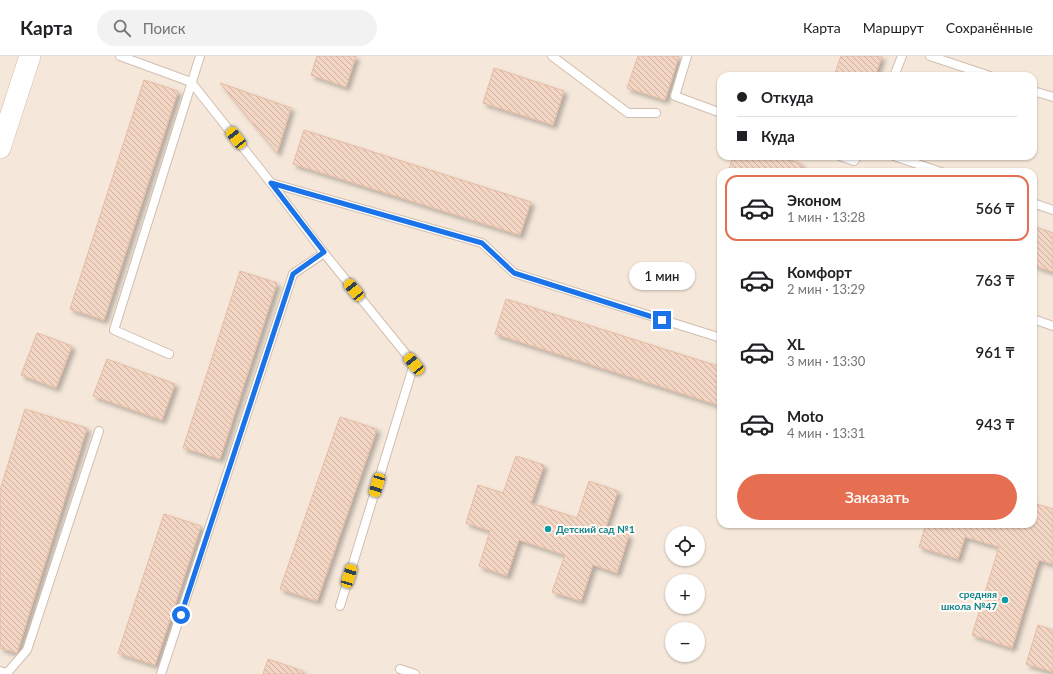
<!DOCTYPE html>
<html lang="ru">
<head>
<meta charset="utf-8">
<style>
  :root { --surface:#fff; --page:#f2f2f2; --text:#202124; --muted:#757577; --line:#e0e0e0; --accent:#e76f51 }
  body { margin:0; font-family:Lato,sans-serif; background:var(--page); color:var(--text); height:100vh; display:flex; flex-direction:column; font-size:15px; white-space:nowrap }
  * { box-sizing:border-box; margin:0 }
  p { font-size:13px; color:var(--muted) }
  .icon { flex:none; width:22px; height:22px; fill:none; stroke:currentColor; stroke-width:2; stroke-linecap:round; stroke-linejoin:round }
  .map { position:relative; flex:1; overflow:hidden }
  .details { position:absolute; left:717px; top:112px; width:320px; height:360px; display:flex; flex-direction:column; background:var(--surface); border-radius:12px; box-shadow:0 1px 3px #0004 }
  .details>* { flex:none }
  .hud { position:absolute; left:717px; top:16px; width:320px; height:88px; border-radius:12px; box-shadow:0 1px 3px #0004; display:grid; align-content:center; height:88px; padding:0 20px; background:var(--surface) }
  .fabs { position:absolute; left:665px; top:470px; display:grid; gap:8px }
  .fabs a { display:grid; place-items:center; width:40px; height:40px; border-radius:50%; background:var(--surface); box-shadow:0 1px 3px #0004; font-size:20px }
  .end { position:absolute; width:18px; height:18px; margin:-9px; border:5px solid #1a73e8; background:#fff; box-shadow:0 0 0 2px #fff }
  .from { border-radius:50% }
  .bubble { position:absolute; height:28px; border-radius:14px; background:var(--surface); box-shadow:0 1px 3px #0004; font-size:13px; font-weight:600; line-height:28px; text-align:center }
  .car { position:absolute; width:12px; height:24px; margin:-12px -6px; border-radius:5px; box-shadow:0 0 3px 1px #0007; background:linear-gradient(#f5c518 24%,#345 0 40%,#f5c518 0 76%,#345 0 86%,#f5c518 0) }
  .hud b { display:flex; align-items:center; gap:14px; height:38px; font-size:15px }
  .hud b+b { border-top:1px solid var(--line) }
  .hud i { width:10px; height:10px; background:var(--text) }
  ul { padding:7px 0 0; list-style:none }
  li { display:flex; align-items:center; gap:12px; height:66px; margin:0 8px 6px; padding:0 12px; border:2px solid transparent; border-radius:12px }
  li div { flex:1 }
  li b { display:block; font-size:15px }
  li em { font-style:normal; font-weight:600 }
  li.active { border-color:var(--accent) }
  li>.icon { width:36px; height:36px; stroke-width:1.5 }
  .cta { display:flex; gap:8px; margin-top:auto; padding:8px 20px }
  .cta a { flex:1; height:46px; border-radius:24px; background:var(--accent); color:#fff; font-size:16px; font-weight:600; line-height:46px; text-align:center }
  header { display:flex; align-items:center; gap:24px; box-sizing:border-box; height:56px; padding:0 20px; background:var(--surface); border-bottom:1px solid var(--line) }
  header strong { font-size:19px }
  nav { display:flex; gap:22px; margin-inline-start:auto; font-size:14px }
  .search { width:280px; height:36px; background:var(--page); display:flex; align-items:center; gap:10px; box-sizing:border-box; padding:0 14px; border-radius:22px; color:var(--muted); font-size:15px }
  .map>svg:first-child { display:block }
  .residential { fill:#f5e8da; fill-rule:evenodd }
  .building { fill:url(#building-back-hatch); stroke:#e6bba3; filter:url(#shadow) }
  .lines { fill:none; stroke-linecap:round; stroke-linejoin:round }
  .service-casing { stroke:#d1beb0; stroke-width:10 }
  .tertiary-casing { stroke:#d1beb0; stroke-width:22 }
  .service { stroke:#fff; stroke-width:8 }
  .tertiary { stroke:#fff; stroke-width:21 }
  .route { stroke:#1a73e8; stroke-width:5 }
  .culture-dot { fill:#0f9aa8; stroke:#fffaf3; stroke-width:1.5 }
  .labels { text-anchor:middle; stroke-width:4; stroke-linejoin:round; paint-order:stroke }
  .culture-label { font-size:10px; font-weight:bold; fill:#0d838f; stroke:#fffaf3; text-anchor:start }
</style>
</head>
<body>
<header>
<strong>Карта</strong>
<div class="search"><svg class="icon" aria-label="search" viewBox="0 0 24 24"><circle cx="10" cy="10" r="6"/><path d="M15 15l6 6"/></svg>Поиск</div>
<nav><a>Карта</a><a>Маршрут</a><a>Сохранённые</a></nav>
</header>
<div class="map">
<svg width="1053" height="618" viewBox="0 0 1053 618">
  <defs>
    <pattern id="building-back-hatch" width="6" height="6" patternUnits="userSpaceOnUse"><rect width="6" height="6" fill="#f3d5c3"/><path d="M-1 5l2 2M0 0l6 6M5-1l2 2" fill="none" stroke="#cab0a1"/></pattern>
    <filter id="shadow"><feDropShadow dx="3.5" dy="3.5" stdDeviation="2" flood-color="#0004"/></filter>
  </defs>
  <rect width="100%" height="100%" fill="#fdf6ec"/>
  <!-- residential -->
  <g class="residential">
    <path d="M0,0H22L0,67Z"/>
    <path d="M25,0H1053V618H0V78ZM721,20H1033V100H721ZM721,116H1033V468H721ZM672,477H698V503H672ZM672,525H698V551H672ZM672,573H698V599H672Z"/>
  </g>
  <!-- building -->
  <g class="building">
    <path d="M317,0H356L346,31L311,19Z"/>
    <path d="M638,0H679L665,44L627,32Z"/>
    <path d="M841,0H882L875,20H834Z"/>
    <path d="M494,12L564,35L553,69L483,47Z"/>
    <path d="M144,24L178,35L104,264L70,253Z"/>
    <path d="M220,27L291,52L277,97Z"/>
    <path d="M304,74L531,146L520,179L293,108Z"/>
    <path d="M733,100H777L802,108L799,116H728Z"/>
    <path d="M1033,170L1053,177V216L1033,209Z"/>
    <path d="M240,215L277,227L220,403L183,392Z"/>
    <path d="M506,243L721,311V350L495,278Z"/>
    <path d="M37,277L72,290L56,332L21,319Z"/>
    <path d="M107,303L175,328L162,364L93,340Z"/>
    <path d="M25,353L87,372L17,597L0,592V434Z"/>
    <path d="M340,361L377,373L317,545L280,533Z"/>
    <path d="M516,400L544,409L531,447L577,462L589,425L618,435L606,471L629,479L617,517L593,509L581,545L552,536L565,499L519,484L507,520L479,510L490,475L466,467L478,429L503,437Z"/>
    <path d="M1033,447L1053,453V508L1039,504L1012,592L972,579L999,491L965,481L958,503L919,491L926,468H1033Z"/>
    <path d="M164,458L201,470L155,609L118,597Z"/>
    <path d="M1038,569L1053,574V616L1026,608Z"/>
    <path d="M268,603L303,615L302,618H263Z"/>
  </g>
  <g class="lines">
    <defs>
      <g id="service">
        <path d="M120,0L191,26L271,127L324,197L414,308L340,550"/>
        <path d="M552,0L628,57H656"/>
        <path d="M687,0L675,40L721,57"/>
        <path d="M930,0L990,20"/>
        <path d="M894,20L902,0"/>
        <path d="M1033,35L1053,41"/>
        <path d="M840,100L854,105L858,100"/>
        <path d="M894,100L941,116"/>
        <path d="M271,127L482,187L514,217L721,282"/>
        <path d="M1033,147L1053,154"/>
        <path d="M1033,263L1053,270"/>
        <path d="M169,298L114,274L200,0"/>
        <path d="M400,613L415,618"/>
        <path d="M0,615L7,617L27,594L99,375"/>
        <path d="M161,618L293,218L324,197"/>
      </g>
      <path id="tertiary" d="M0,92L30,0"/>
    </defs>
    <!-- service casing -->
    <use href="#service" class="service-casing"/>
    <!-- tertiary casing -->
    <use href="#tertiary" class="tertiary-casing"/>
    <!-- service -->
    <use href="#service" class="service"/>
    <!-- tertiary -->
    <use href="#tertiary" class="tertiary"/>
  </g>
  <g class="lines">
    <!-- route -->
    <path class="route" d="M181,559L293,218L324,196L271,127L482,187L514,217L662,264"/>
  </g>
  <!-- markers -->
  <g class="culture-dot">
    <circle cx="548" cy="473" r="4"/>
    <circle cx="1005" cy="544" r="4"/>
  </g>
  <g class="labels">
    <!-- culture labels -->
    <g class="culture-label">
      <text x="556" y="477">Детский сад №1</text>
      <text x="997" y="542" text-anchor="end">средняя<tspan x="997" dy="12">школа №47</tspan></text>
    </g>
  </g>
</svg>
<div class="fabs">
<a><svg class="icon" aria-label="locate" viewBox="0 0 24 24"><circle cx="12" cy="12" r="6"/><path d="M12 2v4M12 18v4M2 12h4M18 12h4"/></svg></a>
<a>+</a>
<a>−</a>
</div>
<i class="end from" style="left:181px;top:559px"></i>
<i class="end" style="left:662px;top:264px"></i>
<div class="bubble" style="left:629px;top:206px;width:66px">1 мин</div>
<i class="car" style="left:236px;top:82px;rotate:322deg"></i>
<i class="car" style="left:354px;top:234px;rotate:321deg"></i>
<i class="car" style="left:414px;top:308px;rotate:321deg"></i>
<i class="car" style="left:377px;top:429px;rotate:197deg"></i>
<i class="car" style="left:349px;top:520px;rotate:17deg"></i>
<div class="hud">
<b><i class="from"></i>Откуда</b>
<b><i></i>Куда</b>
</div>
<section class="details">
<ul>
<li class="active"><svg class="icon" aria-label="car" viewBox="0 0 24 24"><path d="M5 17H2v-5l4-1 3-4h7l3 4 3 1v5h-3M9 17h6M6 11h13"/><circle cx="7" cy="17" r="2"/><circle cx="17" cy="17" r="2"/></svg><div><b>Эконом</b><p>1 мин · 13:28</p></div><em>566 ₸</em></li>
<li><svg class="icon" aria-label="car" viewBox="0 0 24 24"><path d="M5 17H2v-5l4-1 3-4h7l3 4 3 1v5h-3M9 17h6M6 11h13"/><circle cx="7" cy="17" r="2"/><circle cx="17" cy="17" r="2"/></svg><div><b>Комфорт</b><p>2 мин · 13:29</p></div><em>763 ₸</em></li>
<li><svg class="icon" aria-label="car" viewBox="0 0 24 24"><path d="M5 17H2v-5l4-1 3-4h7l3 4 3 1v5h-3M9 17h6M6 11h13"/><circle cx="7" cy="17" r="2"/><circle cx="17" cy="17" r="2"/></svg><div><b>XL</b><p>3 мин · 13:30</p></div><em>961 ₸</em></li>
<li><svg class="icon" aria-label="car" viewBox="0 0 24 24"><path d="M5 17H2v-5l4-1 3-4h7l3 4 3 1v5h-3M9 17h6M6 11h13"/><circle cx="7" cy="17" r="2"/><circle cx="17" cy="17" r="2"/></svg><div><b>Moto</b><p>4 мин · 13:31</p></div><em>943 ₸</em></li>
</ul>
<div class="cta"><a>Заказать</a></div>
</section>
</div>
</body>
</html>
